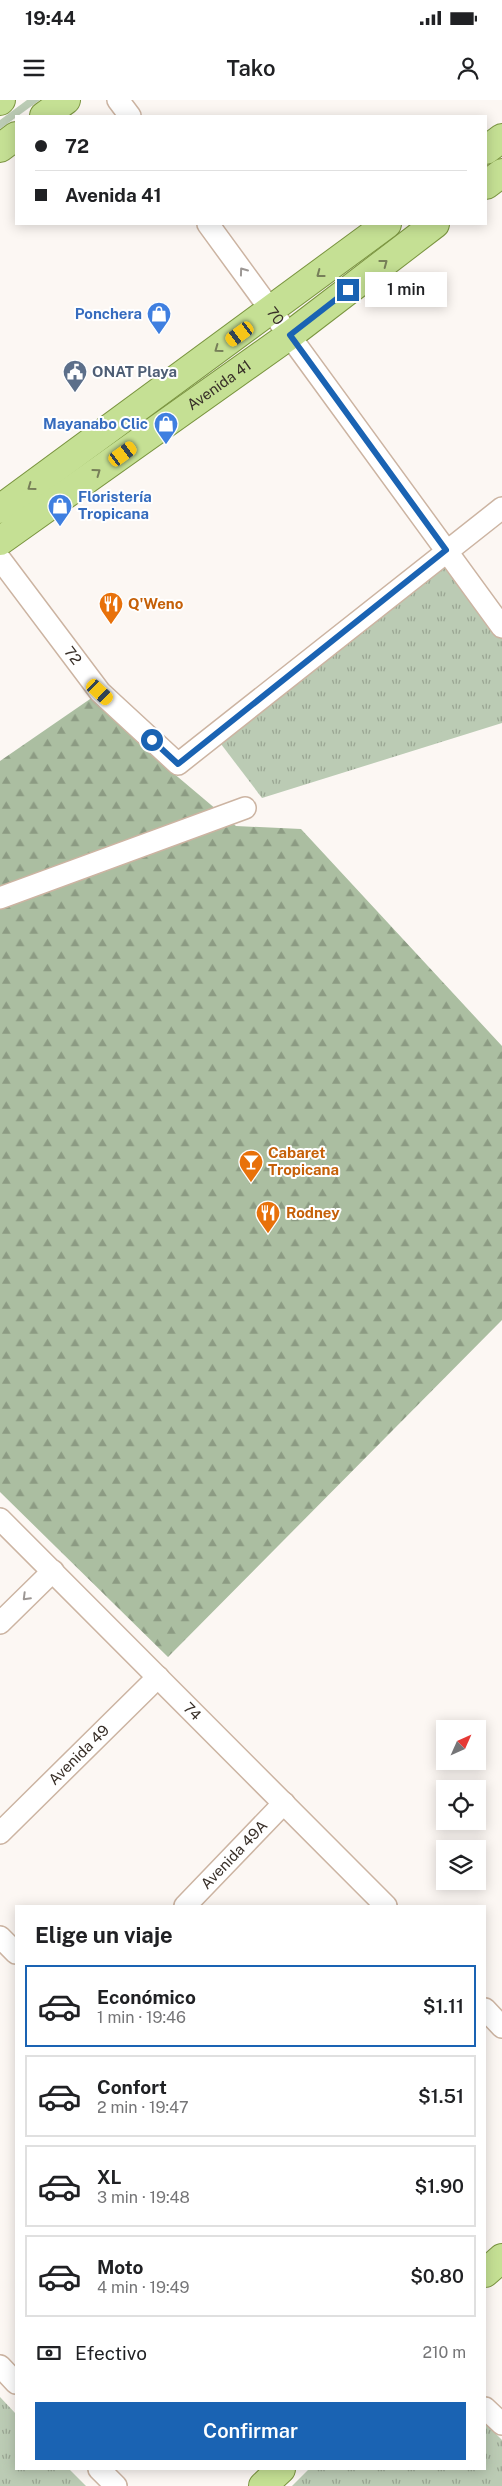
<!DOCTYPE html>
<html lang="es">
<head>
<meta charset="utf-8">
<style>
  :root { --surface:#fff; --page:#f6f6f6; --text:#202124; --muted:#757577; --line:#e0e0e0; --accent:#1a63b3 }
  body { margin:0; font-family:"Public Sans",sans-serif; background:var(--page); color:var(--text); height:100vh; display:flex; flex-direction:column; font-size:19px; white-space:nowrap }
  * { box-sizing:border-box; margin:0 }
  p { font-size:16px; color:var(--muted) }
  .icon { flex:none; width:28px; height:28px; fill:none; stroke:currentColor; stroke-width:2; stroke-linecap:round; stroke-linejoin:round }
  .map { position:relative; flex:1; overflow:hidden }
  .side { position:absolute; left:15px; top:1805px; width:471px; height:565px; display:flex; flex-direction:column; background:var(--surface); border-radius:0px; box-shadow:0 2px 12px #0003 }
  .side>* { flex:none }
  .hud { position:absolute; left:15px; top:15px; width:472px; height:110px; border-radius:0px; box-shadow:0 2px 12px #0003; display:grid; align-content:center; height:110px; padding:0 20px; background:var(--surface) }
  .needle { width:32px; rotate:45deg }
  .controls { position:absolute; left:436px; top:1620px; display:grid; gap:10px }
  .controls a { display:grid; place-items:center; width:50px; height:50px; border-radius:0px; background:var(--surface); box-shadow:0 2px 12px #0003; font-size:25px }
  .end { position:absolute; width:22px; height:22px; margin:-11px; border:6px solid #1a63b3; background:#fff; box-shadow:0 0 0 2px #fff }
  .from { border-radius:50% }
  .bubble { position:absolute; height:35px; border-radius:0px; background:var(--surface); box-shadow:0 2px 12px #0003; font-size:16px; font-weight:600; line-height:35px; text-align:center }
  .car { position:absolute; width:15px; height:30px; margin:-15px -8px; border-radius:6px; box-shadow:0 0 4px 1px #0007; background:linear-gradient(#f5c518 24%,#345 0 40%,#f5c518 0 76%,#345 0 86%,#f5c518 0) }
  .hud b { display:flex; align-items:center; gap:18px; height:48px; font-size:19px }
  .hud b+b { border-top:1px solid var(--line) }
  .hud i { width:12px; height:12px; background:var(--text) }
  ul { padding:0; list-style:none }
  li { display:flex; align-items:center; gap:15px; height:82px; margin:0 10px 8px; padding:0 10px; border:2px solid var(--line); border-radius:0px }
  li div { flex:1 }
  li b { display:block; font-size:19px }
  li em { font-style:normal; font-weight:600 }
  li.selected { border-color:var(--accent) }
  li>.icon { width:45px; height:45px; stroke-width:1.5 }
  h2 { padding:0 20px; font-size:22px; line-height:60px }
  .pay { display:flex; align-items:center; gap:12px; height:55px; padding:0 20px; font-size:19px }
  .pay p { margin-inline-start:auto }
  .button { display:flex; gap:10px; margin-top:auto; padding:10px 20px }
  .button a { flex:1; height:58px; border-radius:0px; background:var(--accent); color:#fff; font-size:20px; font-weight:600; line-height:58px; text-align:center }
  .status { display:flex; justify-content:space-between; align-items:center; height:35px; padding:0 25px; background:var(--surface); direction:ltr }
  .status svg { height:14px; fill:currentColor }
  header { display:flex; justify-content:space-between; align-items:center; height:65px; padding:0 20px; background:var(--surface); font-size:22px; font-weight:600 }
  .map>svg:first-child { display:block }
  .grass { fill:url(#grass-tufts) }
  .forest { fill:url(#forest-firs) }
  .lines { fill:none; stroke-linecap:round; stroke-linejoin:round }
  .minor-casing { stroke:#ccb4a2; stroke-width:24 }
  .major-casing { stroke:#7a943f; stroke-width:30 }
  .minor { stroke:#fff; stroke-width:21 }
  .major { stroke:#c5e094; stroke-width:28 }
  .oneway { stroke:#777f59 }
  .oneway2 { stroke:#9c9794 }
  .route { stroke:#1a63b3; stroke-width:6 }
  .labels { text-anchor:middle; stroke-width:4; stroke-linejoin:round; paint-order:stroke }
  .shop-label { font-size:15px; font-weight:bold; fill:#366cbe; stroke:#fff; text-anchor:end }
  .street-label { font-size:15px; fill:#382f28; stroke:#fff }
  .service-label { font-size:15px; font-weight:bold; fill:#4e5e75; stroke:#fff; text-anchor:start }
  .food-label { font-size:15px; font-weight:bold; fill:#c56008; stroke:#fff; text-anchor:start }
</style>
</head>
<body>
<div class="status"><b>19:44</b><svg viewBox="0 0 49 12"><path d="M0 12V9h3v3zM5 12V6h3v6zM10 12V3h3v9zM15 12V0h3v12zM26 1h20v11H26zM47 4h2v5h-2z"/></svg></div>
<header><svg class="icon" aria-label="menu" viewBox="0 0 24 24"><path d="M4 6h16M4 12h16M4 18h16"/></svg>Tako<svg class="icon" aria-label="person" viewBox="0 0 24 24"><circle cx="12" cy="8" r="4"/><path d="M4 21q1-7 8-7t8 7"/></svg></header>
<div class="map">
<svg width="502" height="2386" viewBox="0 0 502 2386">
  <defs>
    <pattern id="grass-tufts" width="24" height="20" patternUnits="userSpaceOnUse" patternTransform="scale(1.25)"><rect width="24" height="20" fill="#bbcbb4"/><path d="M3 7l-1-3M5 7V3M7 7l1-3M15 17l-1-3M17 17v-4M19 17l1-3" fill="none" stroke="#99a592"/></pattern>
    <pattern id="forest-firs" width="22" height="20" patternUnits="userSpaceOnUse" patternTransform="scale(1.25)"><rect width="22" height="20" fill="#abbea1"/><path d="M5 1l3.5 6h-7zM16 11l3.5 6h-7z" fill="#8c9b83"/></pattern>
  </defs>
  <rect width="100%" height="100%" fill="#fcf7f3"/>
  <!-- grass -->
  <g class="grass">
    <path d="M27,0H40L0,29V20Z"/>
    <path d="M445,464L502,539V623L262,698L221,644Z"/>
    <path d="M0,2297L16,2314V2369H69L86,2386H0Z"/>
    <path d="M485,2323L502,2340V2386H292L309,2369H485Z"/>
  </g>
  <!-- forest -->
  <path class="forest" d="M93,597L172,672L236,726L301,729L502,946V1220L168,1557L0,1392V661Z"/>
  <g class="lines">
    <defs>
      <g id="minor">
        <path d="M118,0L130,16"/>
        <path id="s1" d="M208,124L502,527"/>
        <path id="s2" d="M0,459L100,592L178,664L502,408"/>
        <path d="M0,798L245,708"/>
        <path id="s3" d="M0,1419L386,1806"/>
        <path d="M0,1523L53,1471"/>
        <path id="s4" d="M0,1733L158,1577"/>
        <path id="s5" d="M185,1806L284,1703"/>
        <path d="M0,1837L16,1853"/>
        <path d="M485,1909L502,1927"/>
        <path d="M0,2266L16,2283"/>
        <path d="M485,2308L502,2324"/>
        <path d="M99,2369L116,2386"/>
      </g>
      <g id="major">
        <path d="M0,1L1,0"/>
        <path d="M44,16L66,0"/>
        <path d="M0,48L16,36"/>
        <path d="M486,50L502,38"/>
        <path d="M486,85L502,73"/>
        <path d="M0,409L387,124"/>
        <path id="s6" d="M0,441L290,235L435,124"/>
        <path d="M485,2173L502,2158"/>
        <path d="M263,2386L281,2369"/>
      </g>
    </defs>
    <!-- minor casing -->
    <use href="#minor" class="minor-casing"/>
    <!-- major casing -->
    <use href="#major" class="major-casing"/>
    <!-- minor -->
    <use href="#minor" class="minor"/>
    <!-- major -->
    <use href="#major" class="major"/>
  </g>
  <!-- one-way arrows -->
  <defs><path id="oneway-chevron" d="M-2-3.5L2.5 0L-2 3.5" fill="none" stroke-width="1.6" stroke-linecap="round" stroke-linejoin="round" transform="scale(1.25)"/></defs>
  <g class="oneway">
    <use href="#oneway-chevron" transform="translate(384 163) rotate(-37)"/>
    <use href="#oneway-chevron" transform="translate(320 174) rotate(143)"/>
    <use href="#oneway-chevron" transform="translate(218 249) rotate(144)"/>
    <use href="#oneway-chevron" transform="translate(97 372) rotate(-36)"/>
    <use href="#oneway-chevron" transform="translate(31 387) rotate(144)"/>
  </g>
  <g class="oneway2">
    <use href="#oneway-chevron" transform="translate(243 171) rotate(-126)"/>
    <use href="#oneway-chevron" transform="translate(26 1497) rotate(135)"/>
  </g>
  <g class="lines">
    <!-- route -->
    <path class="route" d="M152,640L178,664L446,450L290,235L348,190"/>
  </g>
  <!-- icons -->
  <defs>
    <symbol id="shop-pin" viewBox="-11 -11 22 30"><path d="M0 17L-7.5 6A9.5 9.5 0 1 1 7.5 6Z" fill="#3f7fe0" stroke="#fff"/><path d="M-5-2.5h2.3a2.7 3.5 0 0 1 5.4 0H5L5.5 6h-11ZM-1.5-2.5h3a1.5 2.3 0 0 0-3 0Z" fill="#fff"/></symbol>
    <symbol id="civic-pin" viewBox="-11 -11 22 30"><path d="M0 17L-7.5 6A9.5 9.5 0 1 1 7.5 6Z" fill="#5c6f8a" stroke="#fff"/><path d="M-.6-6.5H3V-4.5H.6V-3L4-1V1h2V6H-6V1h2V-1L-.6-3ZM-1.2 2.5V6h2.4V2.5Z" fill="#fff"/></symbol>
    <symbol id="restaurant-pin" viewBox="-11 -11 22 30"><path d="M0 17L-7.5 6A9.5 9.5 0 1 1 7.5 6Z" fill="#e8710a" stroke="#fff"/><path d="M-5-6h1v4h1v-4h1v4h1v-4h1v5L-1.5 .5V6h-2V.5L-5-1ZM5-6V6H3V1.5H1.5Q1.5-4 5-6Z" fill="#fff"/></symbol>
    <symbol id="bar-pin" viewBox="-11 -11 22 30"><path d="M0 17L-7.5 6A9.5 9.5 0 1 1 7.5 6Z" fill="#e8710a" stroke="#fff"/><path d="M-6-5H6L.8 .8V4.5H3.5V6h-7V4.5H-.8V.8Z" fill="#fff"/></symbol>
  </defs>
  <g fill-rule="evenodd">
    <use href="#shop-pin" x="145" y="200" width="28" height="38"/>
    <use href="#civic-pin" x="61" y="258" width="28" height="38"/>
    <use href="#shop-pin" x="152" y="310" width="28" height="38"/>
    <use href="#shop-pin" x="46" y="392" width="28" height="38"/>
    <use href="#restaurant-pin" x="97" y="490" width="28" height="38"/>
    <use href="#bar-pin" x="237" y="1048" width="28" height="38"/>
    <use href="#restaurant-pin" x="254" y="1099" width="28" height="38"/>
  </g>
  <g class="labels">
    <!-- shop labels -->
    <g class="shop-label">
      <text x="142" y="219">Ponchera</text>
      <text x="148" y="329">Mayanabo Clic</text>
      <text x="78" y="402" text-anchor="start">Floristería<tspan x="78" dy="17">Tropicana</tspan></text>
    </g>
    <!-- street labels -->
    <g class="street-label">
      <text dy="5" stroke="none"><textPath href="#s1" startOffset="114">70</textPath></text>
      <text dy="5" stroke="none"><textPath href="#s6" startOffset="269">Avenida 41</textPath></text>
      <text dy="5" stroke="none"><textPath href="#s2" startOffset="121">72</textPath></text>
      <text dy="5" stroke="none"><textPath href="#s3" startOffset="272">74</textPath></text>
      <text dy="5" stroke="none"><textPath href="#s4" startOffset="111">Avenida 49</textPath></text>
      <text dy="5" stroke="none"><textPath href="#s5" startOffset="71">Avenida 49A</textPath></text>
    </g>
    <!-- service labels -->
    <g class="service-label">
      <text x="92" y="277">ONAT Playa</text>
    </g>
    <!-- food labels -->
    <g class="food-label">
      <text x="128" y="509">Q'Weno</text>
      <text x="268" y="1058">Cabaret<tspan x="268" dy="17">Tropicana</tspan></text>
      <text x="286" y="1118">Rodney</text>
    </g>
  </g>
</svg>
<div class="controls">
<a><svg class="needle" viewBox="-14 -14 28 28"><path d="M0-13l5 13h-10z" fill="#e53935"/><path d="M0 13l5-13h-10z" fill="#757577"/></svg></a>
<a><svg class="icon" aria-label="locate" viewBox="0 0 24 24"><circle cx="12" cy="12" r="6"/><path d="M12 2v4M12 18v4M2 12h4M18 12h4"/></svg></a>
<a><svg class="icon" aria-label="layers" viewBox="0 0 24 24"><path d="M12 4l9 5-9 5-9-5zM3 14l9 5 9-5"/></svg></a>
</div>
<i class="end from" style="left:152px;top:640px"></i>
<i class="end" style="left:348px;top:190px"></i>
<div class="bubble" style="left:365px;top:172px;width:82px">1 min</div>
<i class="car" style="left:240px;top:234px;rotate:234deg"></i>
<i class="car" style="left:123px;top:354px;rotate:54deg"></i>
<i class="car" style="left:100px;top:592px;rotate:133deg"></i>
<div class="hud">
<b><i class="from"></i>72</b>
<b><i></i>Avenida 41</b>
</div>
<section class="side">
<h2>Elige un viaje</h2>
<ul>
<li class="selected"><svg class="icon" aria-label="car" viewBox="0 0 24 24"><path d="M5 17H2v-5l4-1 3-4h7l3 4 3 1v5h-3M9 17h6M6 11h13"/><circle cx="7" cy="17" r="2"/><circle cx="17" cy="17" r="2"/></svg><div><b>Económico</b><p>1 min · 19:46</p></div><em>$1.11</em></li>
<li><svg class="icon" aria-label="car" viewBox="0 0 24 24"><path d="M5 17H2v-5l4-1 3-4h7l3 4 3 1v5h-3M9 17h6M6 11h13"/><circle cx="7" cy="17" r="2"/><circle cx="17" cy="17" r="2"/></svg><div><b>Confort</b><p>2 min · 19:47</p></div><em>$1.51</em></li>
<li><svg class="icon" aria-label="car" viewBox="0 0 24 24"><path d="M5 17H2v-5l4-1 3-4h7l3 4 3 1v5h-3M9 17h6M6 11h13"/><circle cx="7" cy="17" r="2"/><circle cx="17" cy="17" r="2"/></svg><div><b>XL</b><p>3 min · 19:48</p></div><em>$1.90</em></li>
<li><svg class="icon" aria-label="car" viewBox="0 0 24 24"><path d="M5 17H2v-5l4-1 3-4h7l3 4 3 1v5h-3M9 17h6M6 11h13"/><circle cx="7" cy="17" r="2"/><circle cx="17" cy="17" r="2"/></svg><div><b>Moto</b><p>4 min · 19:49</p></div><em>$0.80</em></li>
</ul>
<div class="pay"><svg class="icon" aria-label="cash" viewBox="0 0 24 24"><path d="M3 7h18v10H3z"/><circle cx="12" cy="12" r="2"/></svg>Efectivo<p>210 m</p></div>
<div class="button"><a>Confirmar</a></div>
</section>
</div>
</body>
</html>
